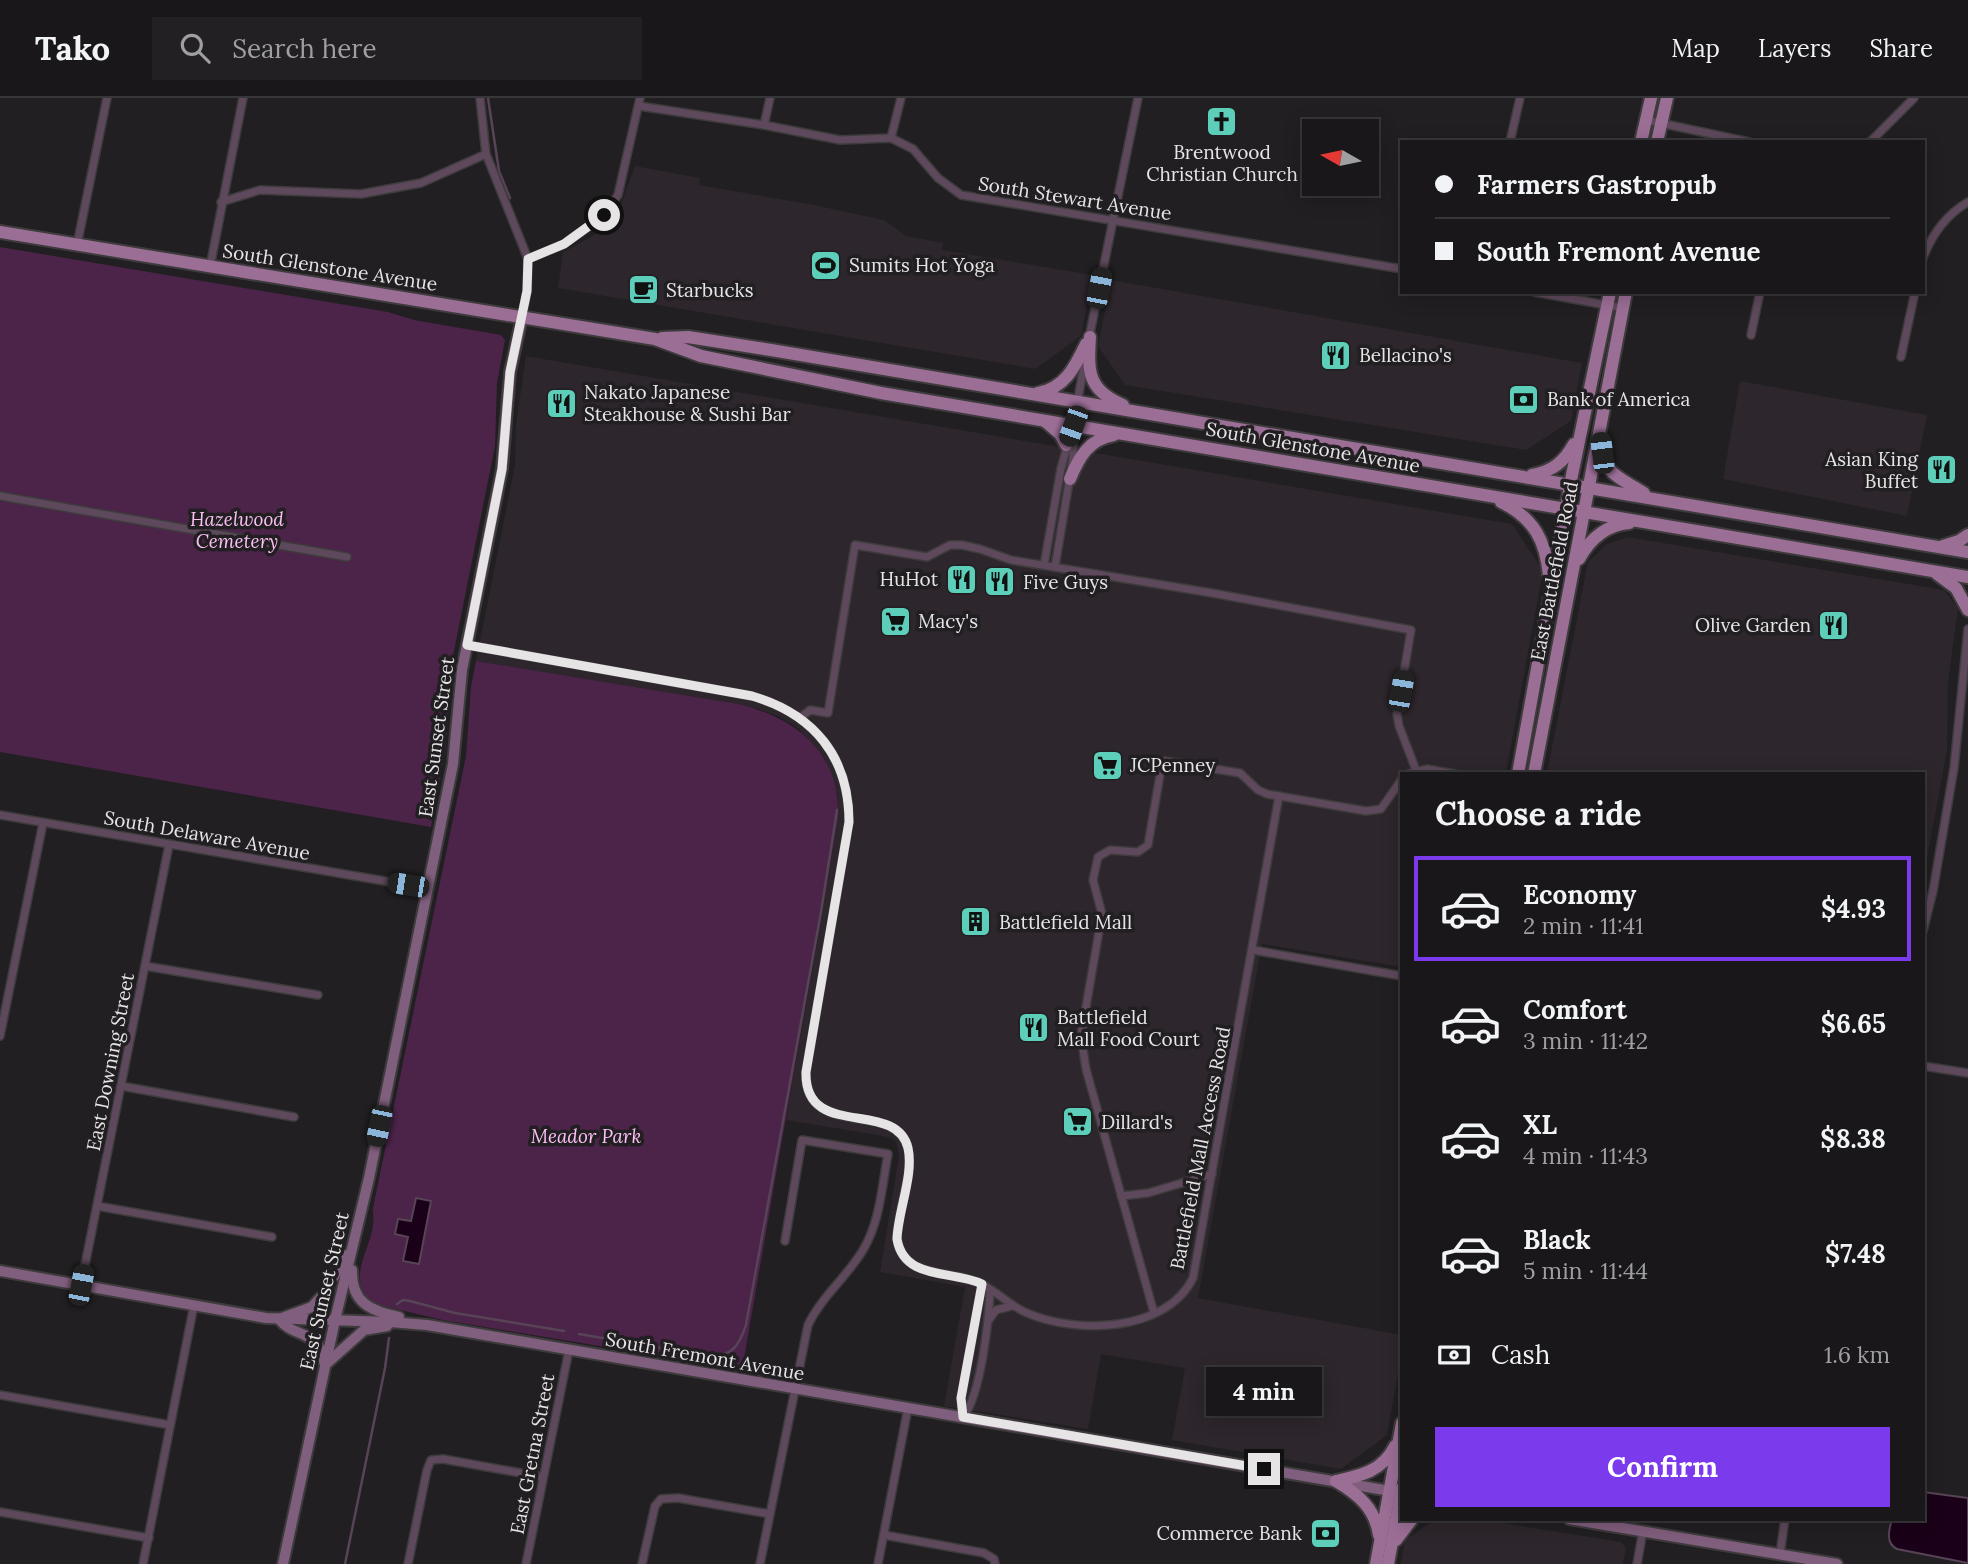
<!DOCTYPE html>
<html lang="en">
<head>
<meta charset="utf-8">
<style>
  :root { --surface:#191719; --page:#222022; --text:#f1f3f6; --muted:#9f9fa2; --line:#373638; --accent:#7c3aed }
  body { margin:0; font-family:Lora,serif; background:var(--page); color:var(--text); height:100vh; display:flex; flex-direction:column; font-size:26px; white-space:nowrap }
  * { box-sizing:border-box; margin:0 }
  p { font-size:23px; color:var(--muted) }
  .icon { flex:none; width:38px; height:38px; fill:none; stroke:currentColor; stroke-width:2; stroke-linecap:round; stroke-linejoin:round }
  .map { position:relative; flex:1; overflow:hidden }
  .side { position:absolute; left:1400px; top:674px; width:525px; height:749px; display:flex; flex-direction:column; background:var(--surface); border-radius:0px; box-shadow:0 4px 18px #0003,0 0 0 2px var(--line) }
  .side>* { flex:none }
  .banner { position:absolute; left:1400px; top:42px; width:525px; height:154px; border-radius:0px; box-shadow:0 4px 18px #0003,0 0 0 2px var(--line); display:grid; align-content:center; height:154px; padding:0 35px; background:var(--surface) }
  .needle { width:46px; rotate:279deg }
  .tools { position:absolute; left:1302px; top:21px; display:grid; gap:14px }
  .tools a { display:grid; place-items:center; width:77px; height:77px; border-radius:0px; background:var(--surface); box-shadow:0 4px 18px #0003,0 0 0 2px var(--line); font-size:35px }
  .end { position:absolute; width:32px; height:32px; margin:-16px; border:9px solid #e6e4e5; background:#111; box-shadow:0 0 0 4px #111 }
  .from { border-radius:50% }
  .bubble { position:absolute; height:49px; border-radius:0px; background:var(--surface); box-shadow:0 4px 18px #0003,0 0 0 2px var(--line); font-size:23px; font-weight:700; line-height:49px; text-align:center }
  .car { position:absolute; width:21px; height:42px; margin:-21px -10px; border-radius:9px; box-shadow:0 0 5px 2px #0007; background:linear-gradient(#222 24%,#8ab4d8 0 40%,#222 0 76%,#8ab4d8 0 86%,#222 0) }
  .banner b { display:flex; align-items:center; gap:24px; height:66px; font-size:26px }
  .banner b+b { border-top:2px solid var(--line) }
  .banner i { width:18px; height:18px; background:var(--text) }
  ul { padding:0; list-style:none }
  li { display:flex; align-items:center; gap:21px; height:105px; margin:0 14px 10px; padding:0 21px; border:4px solid transparent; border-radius:0px }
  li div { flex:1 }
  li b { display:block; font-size:26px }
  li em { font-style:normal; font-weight:700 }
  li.on { border-color:var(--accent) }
  li>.icon { width:63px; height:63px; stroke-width:1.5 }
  h2 { padding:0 35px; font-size:32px; line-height:84px }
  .pay { display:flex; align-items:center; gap:18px; height:77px; padding:0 35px; font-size:26px }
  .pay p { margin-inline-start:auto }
  .primary-button { display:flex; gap:14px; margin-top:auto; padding:14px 35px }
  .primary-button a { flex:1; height:80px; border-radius:0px; background:var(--accent); color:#fff; font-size:28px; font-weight:700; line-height:80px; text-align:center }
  header { display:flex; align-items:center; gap:42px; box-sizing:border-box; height:98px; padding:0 35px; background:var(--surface); border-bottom:2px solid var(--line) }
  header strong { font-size:33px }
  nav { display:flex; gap:38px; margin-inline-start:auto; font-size:24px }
  .search { width:490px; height:63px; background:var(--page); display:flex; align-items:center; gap:18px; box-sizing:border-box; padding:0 24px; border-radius:0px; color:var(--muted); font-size:26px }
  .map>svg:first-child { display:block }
  .built { fill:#2d262c }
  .green { fill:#4c2349 }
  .water { fill:#1a0018; stroke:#574456; stroke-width:2 }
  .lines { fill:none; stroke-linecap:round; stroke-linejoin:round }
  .stream { stroke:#574456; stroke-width:2.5 }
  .minor-casing { stroke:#3d3b3c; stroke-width:10 }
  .secondary-casing { stroke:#3d3b3c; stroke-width:14 }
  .primary-casing { stroke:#3d3b3c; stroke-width:16 }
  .minor { stroke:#5e485b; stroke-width:7 }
  .secondary { stroke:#805e7d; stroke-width:10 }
  .primary { stroke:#9b6e96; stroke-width:12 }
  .route { stroke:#e6e4e5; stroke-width:9 }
  .labels { text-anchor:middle; stroke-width:7; stroke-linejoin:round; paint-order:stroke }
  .poi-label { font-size:19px; fill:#e6e4e5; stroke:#211f21; text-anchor:start }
  .street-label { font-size:19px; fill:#e6e4e5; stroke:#211f21 }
  .park-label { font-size:19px; font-style:italic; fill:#fdbff5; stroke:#211f21 }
</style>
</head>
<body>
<header>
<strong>Tako</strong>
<div class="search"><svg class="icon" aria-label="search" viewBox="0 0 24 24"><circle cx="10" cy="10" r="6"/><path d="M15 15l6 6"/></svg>Search here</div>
<nav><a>Map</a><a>Layers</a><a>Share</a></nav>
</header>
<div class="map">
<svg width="1968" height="1466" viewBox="0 0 1968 1466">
  <rect width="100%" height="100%" fill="#211f21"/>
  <!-- built -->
  <g class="built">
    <path d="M635,68L700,80L699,87L814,107L884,122L906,138L943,145L942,152L1093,177L1081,238L1035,271L558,190L563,154L591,139L616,120Z"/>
    <path d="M1111,182L1582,265L1571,323L1526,352L1125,287L1098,248Z"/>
    <path d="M526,258L1512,426L1543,473L1506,675L1402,676V869L1262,846L1198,1200L1402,1237V1254L1387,1337L1341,1371L1172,1342L1185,1270L1101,1256L1088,1331L944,1308L965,1189L880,1174L899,1058L896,1044L891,1040L877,1037L786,1022L838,721V698L824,660L798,630L778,618L755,610L476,563L515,367L516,326Z"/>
    <path d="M1740,283L1927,317L1907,418L1723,381Z"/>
    <path d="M1628,439L1944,492L1958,510L1948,584L1947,653L1923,781V676L1547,675L1588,464L1607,446Z"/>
    <path d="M1436,1421H1478L1621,1444L1626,1450L1623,1466H1401L1405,1442Z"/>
  </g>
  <!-- green -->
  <g class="green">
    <path d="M0,149L388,214L414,222L501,237L505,242L497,285L495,348L452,563L446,648L431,729L0,654Z"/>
    <path d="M476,563L738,606C797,620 841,655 838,721L742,1272L443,1222L375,1206C346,1186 366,1159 372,1133C374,1125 373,1118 373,1110L466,658L471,589Z"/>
  </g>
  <!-- water -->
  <g class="water">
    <path d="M416,1100L431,1103L419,1166L403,1163L408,1139L395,1136L398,1121L411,1123Z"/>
    <path d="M1923,1394L1968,1400V1465L1897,1451C1885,1445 1889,1432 1892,1421H1923Z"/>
  </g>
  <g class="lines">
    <!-- stream -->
    <g class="stream">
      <path d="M488,0L499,73L510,100"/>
      <path d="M397,1206L403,1202L410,1203L455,1215L564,1233"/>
      <path d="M579,1236L695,1256"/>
      <path d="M708,1258C732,1259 739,1248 746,1227L821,814L837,712"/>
      <path d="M345,1466L385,1270L389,1240"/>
    </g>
    <defs>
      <g id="minor">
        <path d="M480,0L486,56L528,161L527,193L522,219"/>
        <path d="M639,8L764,27L840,42L891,40L913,51L938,80L961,97L1402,171"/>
        <path d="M1646,22L1749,44"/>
        <path d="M764,27L770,0"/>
        <path d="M891,40L901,0"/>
        <path d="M1510,44L1520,0"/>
        <path d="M1870,44L1914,0"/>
        <path d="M221,104L260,92L361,96L421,85L486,56"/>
        <path d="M77,147L107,0"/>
        <path d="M1923,160C1932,136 1946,117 1968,104"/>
        <path d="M528,161L564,146L604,117L618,97L640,0"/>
        <path d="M210,169L243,0"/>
        <path d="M1534,194L1623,210"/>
        <path d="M1751,237L1760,194"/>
        <path d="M1089,240L1138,0"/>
        <path d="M1901,259L1915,194"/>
        <path d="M0,398L347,459"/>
        <path d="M1044,467L1061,370L1073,328L1085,262"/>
        <path d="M1055,469L1073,360V332"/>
        <path d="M467,547L752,598C814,616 849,659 849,724L806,974C804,1044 895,1000 908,1050C914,1077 897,1113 897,1141C903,1181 949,1172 977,1184C995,1191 1008,1207 1027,1215C1075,1236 1166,1235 1193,1180L1279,698"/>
        <path d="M800,620L810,612L828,615L855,447L927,459L950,447H962L980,451L1011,462L1212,495L1411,532L1397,616L1399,628L1416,672"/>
        <path d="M1408,676L1427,671L1455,676"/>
        <path d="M0,717L408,787"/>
        <path d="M1923,833L1933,793L1954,670L1968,531"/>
        <path d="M1253,852L1402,878"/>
        <path d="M145,868L318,897"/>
        <path d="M0,938L43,725"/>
        <path d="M1923,968L1968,975"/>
        <path d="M121,988L294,1019"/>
        <path d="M1121,1098L1148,1095L1212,1076"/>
        <path d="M97,1108L272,1139"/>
        <path d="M81,1187L169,747"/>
        <path d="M1154,1215L1086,971L1081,938L1102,816L1093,782L1098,759L1110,752L1138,754L1148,747L1161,671L1165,663L1240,675L1258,692L1267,696L1366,713L1381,711L1402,681"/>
        <path d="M989,1222L996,1212L1012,1208"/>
        <path d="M0,1297L170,1327"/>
        <path d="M963,1319L961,1301L982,1186"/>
        <path d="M963,1319C981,1298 989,1221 990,1192"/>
        <path d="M0,1414L149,1440"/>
        <path d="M884,1437L984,1455L994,1461L995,1466"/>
        <path d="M1780,1456L1785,1421"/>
        <path d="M143,1466L194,1207"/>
        <path d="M408,1466L427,1372L431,1362L443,1361L543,1379"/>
        <path d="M526,1466L569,1252"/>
        <path d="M642,1466L655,1408L661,1401L678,1400L770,1416"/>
        <path d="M760,1466L808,1227C822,1198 847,1179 863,1152C880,1124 882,1088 888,1056L802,1042L785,1143"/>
        <path d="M878,1466L908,1310"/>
        <path d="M1637,1466L1643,1433"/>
      </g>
      <g id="secondary">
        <path d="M347,1157L323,1197L312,1209L279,1221C292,1237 304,1232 317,1246C322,1251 323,1260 325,1267L364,1232L387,1228"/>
        <path d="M352,1172C351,1205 371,1213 399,1219"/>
        <path d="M0,1173L266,1220L390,1224L427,1227L1396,1394"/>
        <path d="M1569,1421L1837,1466"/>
        <path d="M283,1466L335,1222L369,1080L453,666L462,572L502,371L510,274L522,219"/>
      </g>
      <g id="primary">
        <path d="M1641,44L1651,0"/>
        <path d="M1657,44L1667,0"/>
        <path d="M0,134L655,241L701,258L881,295L1968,479"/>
        <path d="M1090,239C1088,273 1087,292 1123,307"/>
        <path d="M662,240L688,239L771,252L1968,454"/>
        <path d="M1038,295C1065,290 1075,269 1086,246"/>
        <path d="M1046,324L1060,336L1066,347"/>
        <path d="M1601,344C1605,379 1618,378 1644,395"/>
        <path d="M1532,377C1553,373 1564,364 1574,346"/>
        <path d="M1070,381C1079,359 1089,341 1114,337"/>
        <path d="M1501,404C1534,420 1546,443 1549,478"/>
        <path d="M1943,448L1959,443L1968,437"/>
        <path d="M1579,461C1590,441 1605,427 1629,425"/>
        <path d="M1937,476L1956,490L1968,512"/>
        <path d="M1518,676L1572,377L1610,194"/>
        <path d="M1534,676L1626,194"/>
        <path d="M1336,1383C1360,1378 1383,1373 1395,1348"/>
        <path d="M1336,1383C1358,1396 1375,1410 1379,1437"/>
        <path d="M1396,1442L1412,1421"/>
        <path d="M1376,1466L1402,1325"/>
        <path d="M1388,1466L1402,1390"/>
      </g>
    </defs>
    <!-- minor casing -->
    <use href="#minor" class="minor-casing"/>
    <!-- secondary casing -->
    <use href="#secondary" class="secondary-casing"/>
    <!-- primary casing -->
    <use href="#primary" class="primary-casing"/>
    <!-- minor -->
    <use href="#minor" class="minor"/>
    <!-- secondary -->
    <use href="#secondary" class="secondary"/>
    <!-- primary -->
    <use href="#primary" class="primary"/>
  </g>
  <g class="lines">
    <!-- route -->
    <path class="route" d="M604,117L564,146L528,161L527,193L510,274L502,371L467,547L752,598C814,616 849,659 849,724L806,974C804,1043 896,1000 908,1050C914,1077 898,1113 897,1141C904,1183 953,1172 982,1186L961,1300L963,1319L1264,1371"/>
  </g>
  <!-- icons -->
  <defs>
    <symbol id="church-square" viewBox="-11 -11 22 22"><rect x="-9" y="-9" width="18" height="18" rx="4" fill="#5cceba" stroke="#211f21"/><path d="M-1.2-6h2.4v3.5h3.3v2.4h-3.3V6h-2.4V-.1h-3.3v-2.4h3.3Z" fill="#111"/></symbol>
    <symbol id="stadium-square" viewBox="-11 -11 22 22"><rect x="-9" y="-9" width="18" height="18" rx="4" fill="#5cceba" stroke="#211f21"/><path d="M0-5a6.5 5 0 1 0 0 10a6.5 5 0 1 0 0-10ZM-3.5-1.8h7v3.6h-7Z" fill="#111"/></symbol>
    <symbol id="cafe-square" viewBox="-11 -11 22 22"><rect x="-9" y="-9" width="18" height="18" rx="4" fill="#5cceba" stroke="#211f21"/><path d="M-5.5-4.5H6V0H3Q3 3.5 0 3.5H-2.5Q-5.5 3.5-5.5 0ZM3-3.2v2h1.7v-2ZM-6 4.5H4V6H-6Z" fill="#111"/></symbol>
    <symbol id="restaurant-square" viewBox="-11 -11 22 22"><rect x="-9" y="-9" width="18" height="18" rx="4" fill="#5cceba" stroke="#211f21"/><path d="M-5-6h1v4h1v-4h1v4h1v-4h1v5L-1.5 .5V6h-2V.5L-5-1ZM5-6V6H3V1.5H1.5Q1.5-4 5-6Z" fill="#111"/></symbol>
    <symbol id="bank-square" viewBox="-11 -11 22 22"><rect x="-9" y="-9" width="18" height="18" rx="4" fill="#5cceba" stroke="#211f21"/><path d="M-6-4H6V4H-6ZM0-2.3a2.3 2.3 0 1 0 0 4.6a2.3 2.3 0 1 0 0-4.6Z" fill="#111"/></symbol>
    <symbol id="supermarket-square" viewBox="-11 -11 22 22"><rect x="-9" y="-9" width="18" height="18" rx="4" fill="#5cceba" stroke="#211f21"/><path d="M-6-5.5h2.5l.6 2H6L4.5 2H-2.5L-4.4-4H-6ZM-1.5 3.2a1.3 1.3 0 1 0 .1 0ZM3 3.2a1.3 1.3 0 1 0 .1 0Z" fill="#111"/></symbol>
    <symbol id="building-square" viewBox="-11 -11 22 22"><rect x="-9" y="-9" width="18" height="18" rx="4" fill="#5cceba" stroke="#211f21"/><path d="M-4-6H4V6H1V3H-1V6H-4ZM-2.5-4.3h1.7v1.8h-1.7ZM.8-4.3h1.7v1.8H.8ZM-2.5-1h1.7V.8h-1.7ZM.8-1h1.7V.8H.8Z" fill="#111"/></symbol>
  </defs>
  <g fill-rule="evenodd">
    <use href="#church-square" x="1204" y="6" width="35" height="35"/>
    <use href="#stadium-square" x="808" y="150" width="35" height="35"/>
    <use href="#cafe-square" x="626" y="174" width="35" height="35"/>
    <use href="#restaurant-square" x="1318" y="240" width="35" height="35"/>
    <use href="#bank-square" x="1506" y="284" width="35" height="35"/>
    <use href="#restaurant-square" x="544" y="288" width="35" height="35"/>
    <use href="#restaurant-square" x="1924" y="354" width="35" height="35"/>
    <use href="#restaurant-square" x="944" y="464" width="35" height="35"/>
    <use href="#restaurant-square" x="982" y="466" width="35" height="35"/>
    <use href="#supermarket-square" x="878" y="506" width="35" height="35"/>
    <use href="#restaurant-square" x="1816" y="510" width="35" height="35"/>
    <use href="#supermarket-square" x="1090" y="650" width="35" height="35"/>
    <use href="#building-square" x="958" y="806" width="35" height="35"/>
    <use href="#restaurant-square" x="1016" y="912" width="35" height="35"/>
    <use href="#supermarket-square" x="1060" y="1006" width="35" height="35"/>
    <use href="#bank-square" x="1308" y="1418" width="35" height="35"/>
  </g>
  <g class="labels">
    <!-- poi labels -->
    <g class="poi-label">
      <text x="1222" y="61" text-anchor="middle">Brentwood<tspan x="1222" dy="22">Christian Church</tspan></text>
      <text x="849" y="174">Sumits Hot Yoga</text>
      <text x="666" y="199">Starbucks</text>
      <text x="1359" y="264">Bellacino's</text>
      <text x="584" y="301">Nakato Japanese<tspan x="584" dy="22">Steakhouse &amp; Sushi Bar</tspan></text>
      <text x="1547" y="308">Bank of America</text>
      <text x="1918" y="368" text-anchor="end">Asian King<tspan x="1918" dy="22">Buffet</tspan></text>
      <text x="938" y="488" text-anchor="end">HuHot</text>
      <text x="1023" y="491">Five Guys</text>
      <text x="918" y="530">Macy's</text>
      <text x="1811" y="534" text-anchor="end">Olive Garden</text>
      <text x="1130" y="674">JCPenney</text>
      <text x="999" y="831">Battlefield Mall</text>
      <text x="1057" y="926">Battlefield<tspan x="1057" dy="22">Mall Food Court</tspan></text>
      <text x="1101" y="1031">Dillard's</text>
      <text x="1302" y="1442" text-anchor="end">Commerce Bank</text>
    </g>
    <!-- street labels -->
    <g class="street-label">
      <text transform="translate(1075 100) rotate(9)" y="7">South Stewart Avenue</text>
      <text transform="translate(330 169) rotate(9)" y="7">South Glenstone Avenue</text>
      <text transform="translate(1313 349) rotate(10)" y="7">South Glenstone Avenue</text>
      <text transform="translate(1554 473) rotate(-79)" y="7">East Battlefield Road</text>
      <text transform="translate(436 639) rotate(-82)" y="7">East Sunset Street</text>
      <text transform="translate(207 737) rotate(10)" y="7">South Delaware Avenue</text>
      <text transform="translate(110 964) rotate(-79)" y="7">East Downing Street</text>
      <text transform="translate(1200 1050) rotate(-79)" y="7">Battlefield Mall Access Road</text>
      <text transform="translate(324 1193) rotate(-77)" y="7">East Sunset Street</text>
      <text transform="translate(705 1258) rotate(10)" y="7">South Fremont Avenue</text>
      <text transform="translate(532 1356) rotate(-79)" y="7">East Gretna Street</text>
    </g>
    <!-- park labels -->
    <g class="park-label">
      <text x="237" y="428">Hazelwood<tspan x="237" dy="22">Cemetery</tspan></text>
      <text x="586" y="1045">Meador Park</text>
    </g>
  </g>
</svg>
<div class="tools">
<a><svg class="needle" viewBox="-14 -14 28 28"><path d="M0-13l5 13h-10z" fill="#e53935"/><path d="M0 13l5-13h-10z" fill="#9f9fa2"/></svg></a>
</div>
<i class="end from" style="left:604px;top:117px"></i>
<i class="end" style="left:1264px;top:1371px"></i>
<div class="bubble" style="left:1206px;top:1269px;width:116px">4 min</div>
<i class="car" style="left:1099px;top:190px;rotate:11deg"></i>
<i class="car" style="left:1073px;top:328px;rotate:200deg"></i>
<i class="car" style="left:1602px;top:355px;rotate:353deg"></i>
<i class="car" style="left:1401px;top:593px;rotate:10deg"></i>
<i class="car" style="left:408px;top:787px;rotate:279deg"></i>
<i class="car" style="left:379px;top:1028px;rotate:192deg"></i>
<i class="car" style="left:81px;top:1187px;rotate:11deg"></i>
<div class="banner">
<b><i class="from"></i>Farmers Gastropub</b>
<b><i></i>South Fremont Avenue</b>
</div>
<section class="side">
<h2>Choose a ride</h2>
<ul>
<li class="on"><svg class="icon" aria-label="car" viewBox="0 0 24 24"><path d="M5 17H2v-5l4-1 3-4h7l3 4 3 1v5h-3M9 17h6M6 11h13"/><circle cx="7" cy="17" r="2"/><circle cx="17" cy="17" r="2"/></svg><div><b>Economy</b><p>2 min · 11:41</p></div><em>$4.93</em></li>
<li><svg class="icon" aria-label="car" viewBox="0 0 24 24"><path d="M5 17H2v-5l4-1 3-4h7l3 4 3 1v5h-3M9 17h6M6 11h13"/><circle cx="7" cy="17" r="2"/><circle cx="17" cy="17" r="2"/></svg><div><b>Comfort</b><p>3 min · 11:42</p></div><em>$6.65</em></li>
<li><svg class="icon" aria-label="car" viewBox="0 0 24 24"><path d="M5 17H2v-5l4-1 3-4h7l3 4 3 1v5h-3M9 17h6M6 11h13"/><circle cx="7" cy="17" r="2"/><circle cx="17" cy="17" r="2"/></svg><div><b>XL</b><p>4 min · 11:43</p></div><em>$8.38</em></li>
<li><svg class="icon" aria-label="car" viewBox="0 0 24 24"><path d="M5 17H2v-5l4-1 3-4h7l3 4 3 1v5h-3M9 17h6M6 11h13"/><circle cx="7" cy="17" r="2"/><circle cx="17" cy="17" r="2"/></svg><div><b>Black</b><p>5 min · 11:44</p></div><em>$7.48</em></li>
</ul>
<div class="pay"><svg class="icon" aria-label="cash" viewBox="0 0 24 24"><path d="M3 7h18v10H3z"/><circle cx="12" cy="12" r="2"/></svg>Cash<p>1.6 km</p></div>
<div class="primary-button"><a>Confirm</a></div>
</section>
</div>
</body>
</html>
